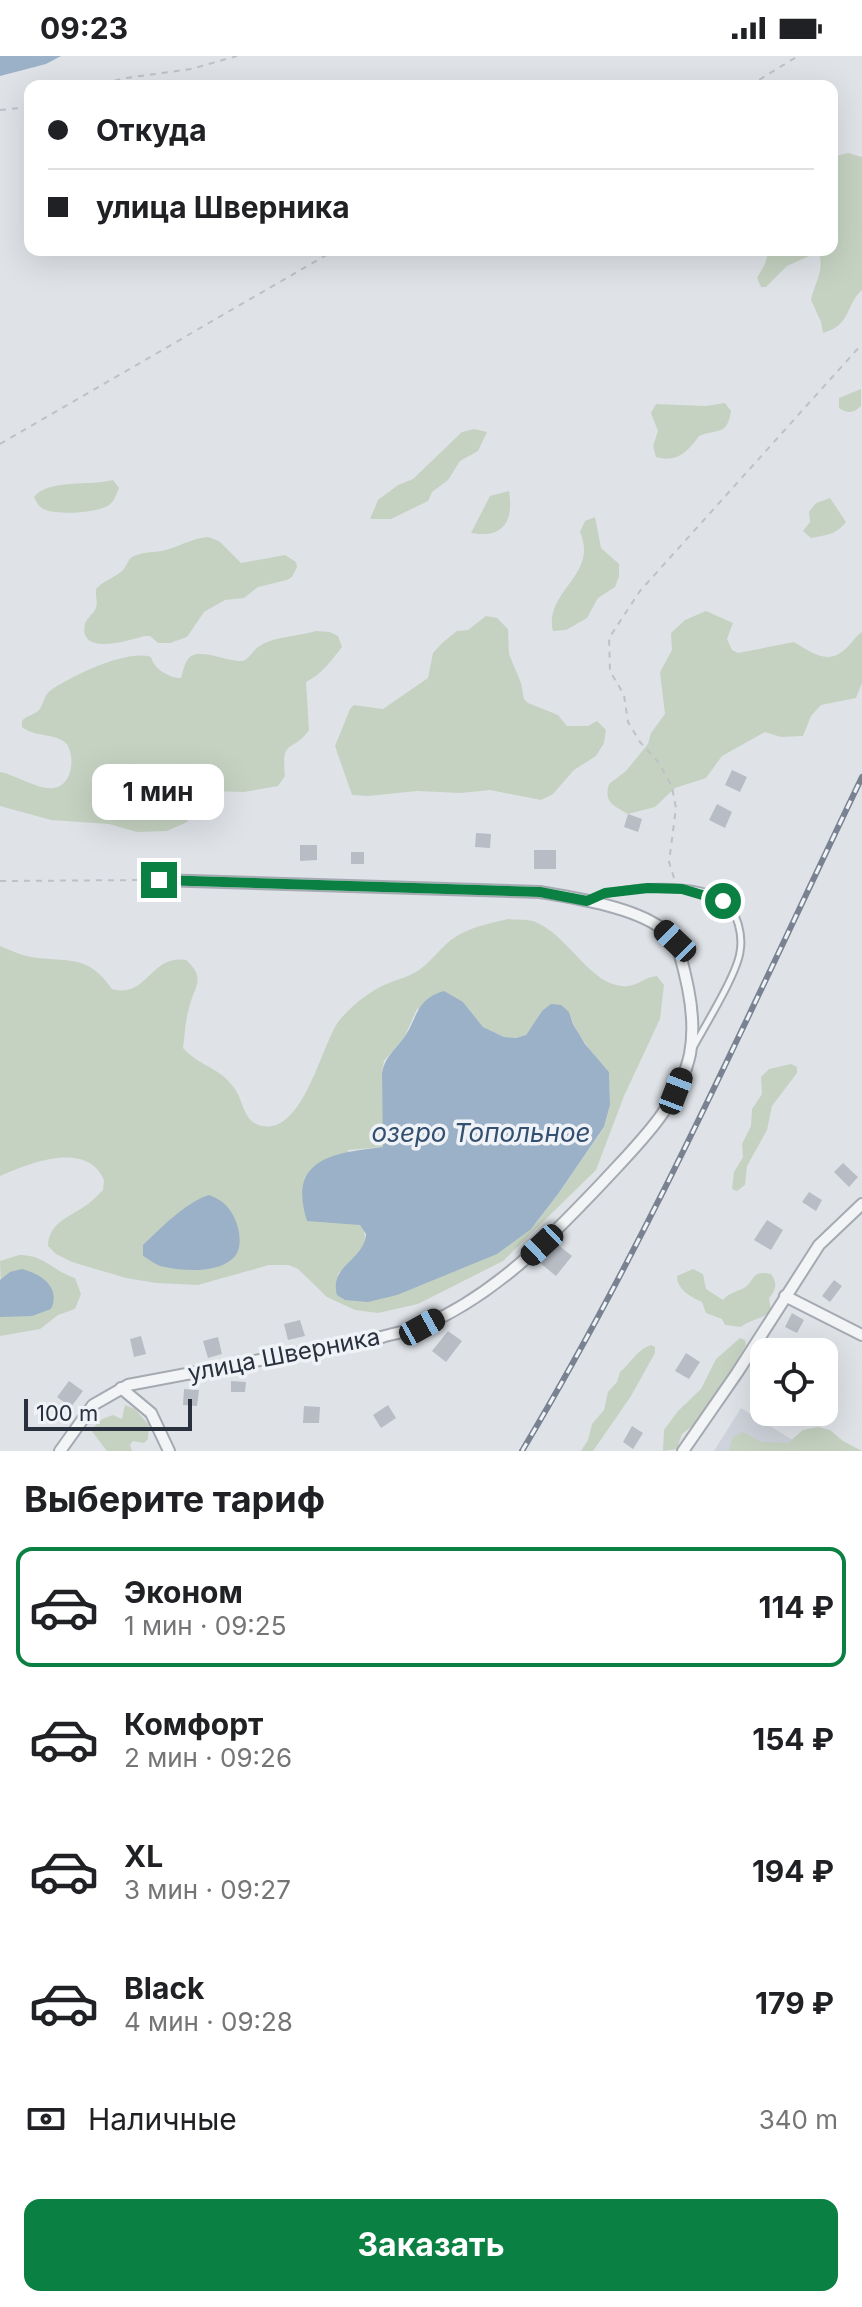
<!DOCTYPE html>
<html lang="ru">
<head>
<meta charset="utf-8">
<style>
  :root { --surface:#fff; --page:#f2f2f2; --text:#202124; --muted:#757577; --line:#e0e0e0; --accent:#0b8043 }
  body { margin:0; font-family:Inter,sans-serif; background:var(--page); color:var(--text); height:100vh; display:flex; flex-direction:column; font-size:30px; white-space:nowrap }
  * { box-sizing:border-box; margin:0 }
  p { font-size:26px; color:var(--muted) }
  .icon { flex:none; width:44px; height:44px; fill:none; stroke:currentColor; stroke-width:2; stroke-linecap:round; stroke-linejoin:round }
  .map { position:relative; height:1395px; overflow:hidden }
  .side { display:flex; flex-direction:column; background:var(--surface); flex:1 }
  .side>* { flex:none }
  .banner { position:absolute; left:24px; top:24px; width:814px; height:176px; border-radius:16px; box-shadow:0 8px 32px #0002; display:grid; align-content:center; height:176px; padding:0 24px; background:var(--surface) }
  .tools { position:absolute; left:750px; top:1282px; display:grid; gap:16px }
  .tools a { display:grid; place-items:center; width:88px; height:88px; border-radius:16px; background:var(--surface); box-shadow:0 8px 32px #0002; font-size:40px }
  .scale { position:absolute; left:24px; bottom:20px; width:168px; box-sizing:border-box; padding-left:8px; border:4px solid #29313f; border-top:0; font-size:22px; line-height:28px; white-space:nowrap; color:#29313f; -webkit-text-stroke:6px #eff2f6; paint-order:stroke }
  .end { position:absolute; width:36px; height:36px; margin:-18px; border:10px solid #0b8043; background:#fff; box-shadow:0 0 0 4px #fff }
  .from { border-radius:50% }
  .bubble { position:absolute; height:56px; border-radius:16px; background:var(--surface); box-shadow:0 8px 32px #0002; font-size:26px; font-weight:700; line-height:56px; text-align:center }
  .car { position:absolute; width:24px; height:48px; margin:-24px -12px; border-radius:10px; box-shadow:0 0 6px 2px #0007; background:linear-gradient(#222 24%,#8ab4d8 0 40%,#222 0 76%,#8ab4d8 0 86%,#222 0) }
  .banner b { display:flex; align-items:center; gap:28px; height:76px; font-size:30px }
  .banner b+b { border-top:2px solid var(--line) }
  .banner i { width:20px; height:20px; background:var(--text) }
  ul { padding:0; list-style:none }
  li { display:flex; align-items:center; gap:24px; height:120px; margin:0 16px 12px; padding:0 8px; border:4px solid transparent; border-radius:16px }
  li div { flex:1 }
  li b { display:block; font-size:30px }
  li em { font-style:normal; font-weight:700 }
  li.active { border-color:var(--accent) }
  li>.icon { width:72px; height:72px; stroke-width:1.5 }
  h2 { padding:0 24px; font-size:36px; line-height:96px }
  .pay { display:flex; align-items:center; gap:20px; height:88px; padding:0 24px; font-size:30px }
  .pay p { margin-inline-start:auto }
  .action { display:flex; gap:16px; margin-top:auto; padding:16px 24px }
  .action a { flex:1; height:92px; border-radius:16px; background:var(--accent); color:#fff; font-size:32px; font-weight:700; line-height:92px; text-align:center }
  .status { display:flex; justify-content:space-between; align-items:center; height:56px; padding:0 40px; background:var(--surface); direction:ltr }
  .status svg { height:22px; fill:currentColor }
  .map>svg:first-child { display:block }
  .built { fill:#ced2da }
  .green { fill:#c5d2c1; fill-rule:evenodd }
  .water { fill:#9bb1c7 }
  .building { fill:#b7bcc5 }
  .lines { fill:none; stroke-linecap:round; stroke-linejoin:round }
  .service-casing { stroke:#a5aab2; stroke-width:9 }
  .minor-casing { stroke:#a5aab2; stroke-width:14 }
  .path { stroke:#bec1c6; stroke-width:2; stroke-dasharray:6 6; stroke-linecap:butt }
  .service { stroke:#f2f4f6; stroke-width:5 }
  .minor { stroke:#f2f4f6; stroke-width:10 }
  .rail-casing { stroke:#798291; stroke-width:6 }
  .rail { stroke:#eff2f6; stroke-width:3; stroke-dasharray:9; stroke-linecap:butt }
  .route { stroke:#0b8043; stroke-width:10 }
  .labels { text-anchor:middle; stroke-width:7; stroke-linejoin:round; paint-order:stroke }
  .street-label { font-size:24px; fill:#29313f; stroke:#eff2f6 }
  .water-label { font-size:26px; font-style:italic; fill:#345071; stroke:#eff2f6 }
</style>
</head>
<body>
<div class="status"><b>09:23</b><svg viewBox="0 0 49 12"><path d="M0 12V9h3v3zM5 12V6h3v6zM10 12V3h3v9zM15 12V0h3v12zM26 1h20v11H26zM47 4h2v5h-2z"/></svg></div>
<div class="map">
<svg width="862" height="1395" viewBox="0 0 862 1395">
  <rect width="100%" height="100%" fill="#dfe3e8"/>
  <!-- built -->
  <path class="built" d="M741,1352L810,1395H714Z"/>
  <!-- green -->
  <g class="green">
    <path d="M848,97L862,101V234C845,249 852,269 823,277L821,266L811,244C814,228 826,212 818,196L787,210L766,231H761L757,222L765,208L769,194H832V101Z"/>
    <path d="M861,333V350C854,357 848,358 839,352V342Z"/>
    <path d="M725,347L731,355C727,381 717,372 699,380C688,396 676,407 656,401L653,390L658,375L651,357L656,348L706,350Z"/>
    <path d="M474,373L487,376L478,395L460,405L448,424L432,436L428,445L391,463H370L378,444L398,429L413,423L462,376Z"/>
    <path d="M113,424L119,432C116,438 115,445 109,449C98,457 60,459 46,454C39,452 37,447 34,441C48,423 91,430 113,424Z"/>
    <path d="M509,435C514,464 504,483 471,477L490,440Z"/>
    <path d="M830,442L846,466C836,479 826,479 811,482L803,475L810,466L809,456L816,447Z"/>
    <path d="M595,461L601,492L619,508V520L615,531L598,542L587,562L566,574L553,575C544,534 599,520 580,476L585,465Z"/>
    <path d="M208,481L219,485L241,507L285,499L296,506L297,511L292,521L287,524L258,531L244,542L225,544L204,556L187,581L170,587H158L150,580H144C131,584 77,601 85,568C87,562 93,558 96,552C98,546 95,539 96,533C104,524 114,522 122,515C128,510 126,504 134,500C146,495 160,497 172,492C186,487 192,483 208,481Z"/>
    <path d="M706,555L733,567L727,583L732,594L738,597L794,586C809,595 827,609 843,595C851,589 854,581 862,576V627L856,642L821,649L811,660L803,680L781,681L765,676L722,700L706,722L675,732L655,751L628,758C615,750 603,747 609,728L626,715L648,688L651,677L665,658L660,616L672,594L671,577L685,564Z"/>
    <path d="M486,560L497,562L508,573L509,598L521,627L524,643L528,647L558,659L567,670H588L597,665L606,674L604,687L596,700L574,714L553,738L541,744L490,734L461,737L417,735L368,740L352,739L335,690L350,653L354,649L383,653L428,622L433,597L442,587L457,575L468,574Z"/>
    <path d="M316,575L330,576L338,580L342,591C331,605 322,618 306,626L309,674C292,698 281,681 285,720L278,730L244,736L210,735L205,738L187,766L167,775L137,776L109,768L51,764L0,750V716C21,719 56,749 69,719C73,708 72,698 67,688C54,676 36,682 22,671V665C27,659 32,660 38,655C44,650 43,639 51,634C72,620 126,593 151,601C154,613 169,622 181,622C183,616 184,608 188,603C197,590 227,606 243,605C251,601 254,592 263,588C279,580 299,580 316,575Z"/>
    <path d="M508,863C516,864 526,863 533,865C568,877 592,934 628,930C638,929 646,921 657,920L664,929L660,963L624,1040L596,1114L503,1205L418,1248L378,1257L355,1254L327,1241L298,1213L289,1209H269L198,1229L156,1227L126,1222L72,1206L56,1198L48,1190C49,1165 71,1161 88,1148C93,1144 98,1139 103,1134L104,1124C87,1084 30,1107 0,1120V890C10,894 20,899 31,901C69,907 87,897 112,933C148,943 149,899 186,904C207,923 194,930 189,952C185,965 185,979 183,992C200,1011 219,1010 235,1033C244,1046 243,1067 263,1070C303,1077 321,991 338,966C347,954 366,938 380,931C391,925 403,923 414,917C429,909 438,894 451,884C468,871 488,868 508,863ZM463,946L483,971L504,981L516,982L526,979L542,955L569,956C576,980 593,997 609,1016L610,1049L604,1072L558,1138L531,1173L337,1219C351,1204 374,1190 361,1169L348,1094L384,1091L382,1017L384,1005L404,982L417,953Z"/>
    <path d="M791,1008L797,1011V1017L772,1050L767,1074L747,1110L745,1129L737,1135L732,1133L734,1116L743,1101L742,1088L751,1070L752,1053L762,1038L761,1021L769,1013Z"/>
    <path d="M19,1199C45,1199 51,1214 75,1222L81,1238L75,1253L58,1259L40,1273L0,1280V1261H2L0,1205Z"/>
    <path d="M693,1213L703,1218L706,1233L723,1244C729,1237 733,1237 742,1233C756,1226 750,1213 771,1218C778,1228 776,1234 769,1242L771,1255C763,1263 751,1263 741,1271L725,1269L722,1263L706,1257L702,1246C691,1241 677,1234 677,1220Z"/>
    <path d="M740,1282L745,1284L746,1289L715,1343L706,1350L695,1368L682,1378L677,1393L663,1395L664,1374L678,1355L701,1333L716,1303Z"/>
    <path d="M651,1289L655,1291V1297L631,1340L593,1395H581L588,1384L592,1368L604,1354L608,1336L617,1326L620,1316C631,1307 637,1293 651,1289Z"/>
    <path d="M125,1349L135,1353L149,1369L148,1383L144,1387L133,1385L130,1389L132,1395H107L91,1374L102,1363L113,1359L122,1363Z"/>
    <path d="M818,1371L830,1374L843,1385L862,1395H729L733,1381L743,1376L761,1386L788,1387L803,1374Z"/>
  </g>
  <!-- water -->
  <g class="water">
    <path d="M0,0H61L46,8L0,20Z"/>
    <path d="M444,935L463,946L483,971L504,981L516,982L526,979L542,955L551,948L561,949L569,956L573,968L585,988L609,1016L610,1049L604,1071L558,1138L531,1173L497,1198L397,1239L368,1246L345,1244L337,1239C329,1209 364,1205 366,1178L360,1169L307,1165C287,1102 334,1097 383,1091L382,1017C385,1001 393,996 403,983C418,963 415,943 444,935Z"/>
    <path d="M209,1139C217,1142 224,1146 229,1153C239,1165 246,1194 231,1204C215,1217 184,1215 165,1211C157,1210 150,1204 143,1200V1189C161,1172 186,1146 209,1139Z"/>
    <path d="M22,1213C41,1218 61,1231 51,1253L32,1260L0,1261V1224L10,1216Z"/>
  </g>
  <!-- building -->
  <g class="building">
    <path d="M732,714L747,721L740,736L725,729Z"/>
    <path d="M717,748L732,756L725,772L709,764Z"/>
    <path d="M628,758L642,763L638,776L624,771Z"/>
    <path d="M476,777L491,778L490,792L475,791Z"/>
    <path d="M300,789H317V804L300,805Z"/>
    <rect x="534" y="794" width="22" height="19"/>
    <rect x="351" y="796" width="13" height="12"/>
    <path d="M843,1107L858,1121L849,1131L834,1116Z"/>
    <path d="M809,1136L822,1144L816,1155L802,1146Z"/>
    <path d="M767,1164L783,1174L771,1194L754,1184Z"/>
    <path d="M557,1188L572,1200L556,1220L540,1207Z"/>
    <path d="M834,1224L842,1230L830,1246L822,1240Z"/>
    <path d="M792,1257L804,1264L797,1277L785,1271Z"/>
    <path d="M300,1264L305,1280L288,1284L284,1268Z"/>
    <path d="M448,1275L462,1285L446,1306L432,1295Z"/>
    <path d="M141,1280L146,1298L134,1301L130,1283Z"/>
    <path d="M218,1281L222,1298L208,1302L203,1285Z"/>
    <path d="M686,1297L700,1306L689,1323L675,1315Z"/>
    <path d="M69,1325L83,1335L71,1351L57,1341Z"/>
    <path d="M231,1325L246,1326L245,1336H231Z"/>
    <path d="M184,1333L199,1334L197,1350L183,1349Z"/>
    <path d="M388,1349L396,1362L381,1372L373,1359Z"/>
    <path d="M304,1350L320,1351L319,1367H303Z"/>
    <path d="M632,1370L643,1377L633,1393L623,1386Z"/>
  </g>
  <g class="lines">
    <defs>
      <path id="service" d="M591,843C620,830 696,824 724,845C738,856 743,880 740,896C737,918 706,968 694,990"/>
      <g id="minor">
        <path d="M785,1240L862,1279"/>
        <path d="M121,1332L151,1357L169,1395"/>
        <path d="M60,1395L93,1349L128,1329L382,1281C395,1277 410,1275 423,1270C495,1239 549,1183 602,1127C636,1090 679,1050 690,998C694,977 692,952 688,932C683,910 680,886 661,872C633,851 575,842 540,836L159,824"/>
        <path d="M683,1395L737,1317L819,1189L862,1148"/>
      </g>
    </defs>
    <!-- service casing -->
    <use href="#service" class="service-casing"/>
    <!-- minor casing -->
    <use href="#minor" class="minor-casing"/>
    <!-- path -->
    <g class="path">
      <path d="M91,30L126,22L191,13L237,0"/>
      <path d="M749,30L798,0"/>
      <path d="M0,54L30,51"/>
      <path d="M0,388L335,194"/>
      <path d="M674,822L669,806L676,752L672,731L659,707L640,686L628,666L624,639L610,615L609,582L640,535L862,288"/>
      <path d="M0,825L147,824"/>
    </g>
    <!-- service -->
    <use href="#service" class="service"/>
    <!-- minor -->
    <use href="#minor" class="minor"/>
    <defs>
      <path id="rail" d="M522,1395C651,1179 753,948 862,721"/>
    </defs>
    <!-- rail casing -->
    <use href="#rail" class="rail-casing"/>
    <!-- rail -->
    <use href="#rail" class="rail"/>
  </g>
  <g class="lines">
    <!-- route -->
    <path class="route" d="M159,824L540,836L587,845L605,837L648,832L682,833L723,845"/>
  </g>
  <g class="labels">
    <!-- street labels -->
    <g class="street-label">
      <text transform="translate(284 1299) rotate(-11)" y="8">улица Шверника</text>
    </g>
    <!-- water labels -->
    <g class="water-label">
      <text x="481" y="1086">озеро Топольное</text>
    </g>
  </g>
</svg>
<div class="tools">
<a><svg class="icon" aria-label="locate" viewBox="0 0 24 24"><circle cx="12" cy="12" r="6"/><path d="M12 2v4M12 18v4M2 12h4M18 12h4"/></svg></a>
</div>
<div class="scale">100 m</div>
<i class="end from" style="left:723px;top:845px"></i>
<i class="end" style="left:159px;top:824px"></i>
<div class="bubble" style="left:92px;top:708px;width:132px">1 мин</div>
<i class="car" style="left:675px;top:885px;rotate:314deg"></i>
<i class="car" style="left:676px;top:1035px;rotate:21deg"></i>
<i class="car" style="left:542px;top:1189px;rotate:227deg"></i>
<i class="car" style="left:422px;top:1271px;rotate:61deg"></i>
<div class="banner">
<b><i class="from"></i>Откуда</b>
<b><i></i>улица Шверника</b>
</div>
</div>
<section class="side">
<h2>Выберите тариф</h2>
<ul>
<li class="active"><svg class="icon" aria-label="car" viewBox="0 0 24 24"><path d="M5 17H2v-5l4-1 3-4h7l3 4 3 1v5h-3M9 17h6M6 11h13"/><circle cx="7" cy="17" r="2"/><circle cx="17" cy="17" r="2"/></svg><div><b>Эконом</b><p>1 мин · 09:25</p></div><em>114 ₽</em></li>
<li><svg class="icon" aria-label="car" viewBox="0 0 24 24"><path d="M5 17H2v-5l4-1 3-4h7l3 4 3 1v5h-3M9 17h6M6 11h13"/><circle cx="7" cy="17" r="2"/><circle cx="17" cy="17" r="2"/></svg><div><b>Комфорт</b><p>2 мин · 09:26</p></div><em>154 ₽</em></li>
<li><svg class="icon" aria-label="car" viewBox="0 0 24 24"><path d="M5 17H2v-5l4-1 3-4h7l3 4 3 1v5h-3M9 17h6M6 11h13"/><circle cx="7" cy="17" r="2"/><circle cx="17" cy="17" r="2"/></svg><div><b>XL</b><p>3 мин · 09:27</p></div><em>194 ₽</em></li>
<li><svg class="icon" aria-label="car" viewBox="0 0 24 24"><path d="M5 17H2v-5l4-1 3-4h7l3 4 3 1v5h-3M9 17h6M6 11h13"/><circle cx="7" cy="17" r="2"/><circle cx="17" cy="17" r="2"/></svg><div><b>Black</b><p>4 мин · 09:28</p></div><em>179 ₽</em></li>
</ul>
<div class="pay"><svg class="icon" aria-label="cash" viewBox="0 0 24 24"><path d="M3 7h18v10H3z"/><circle cx="12" cy="12" r="2"/></svg>Наличные<p>340 m</p></div>
<div class="action"><a>Заказать</a></div>
</section>
</body>
</html>
